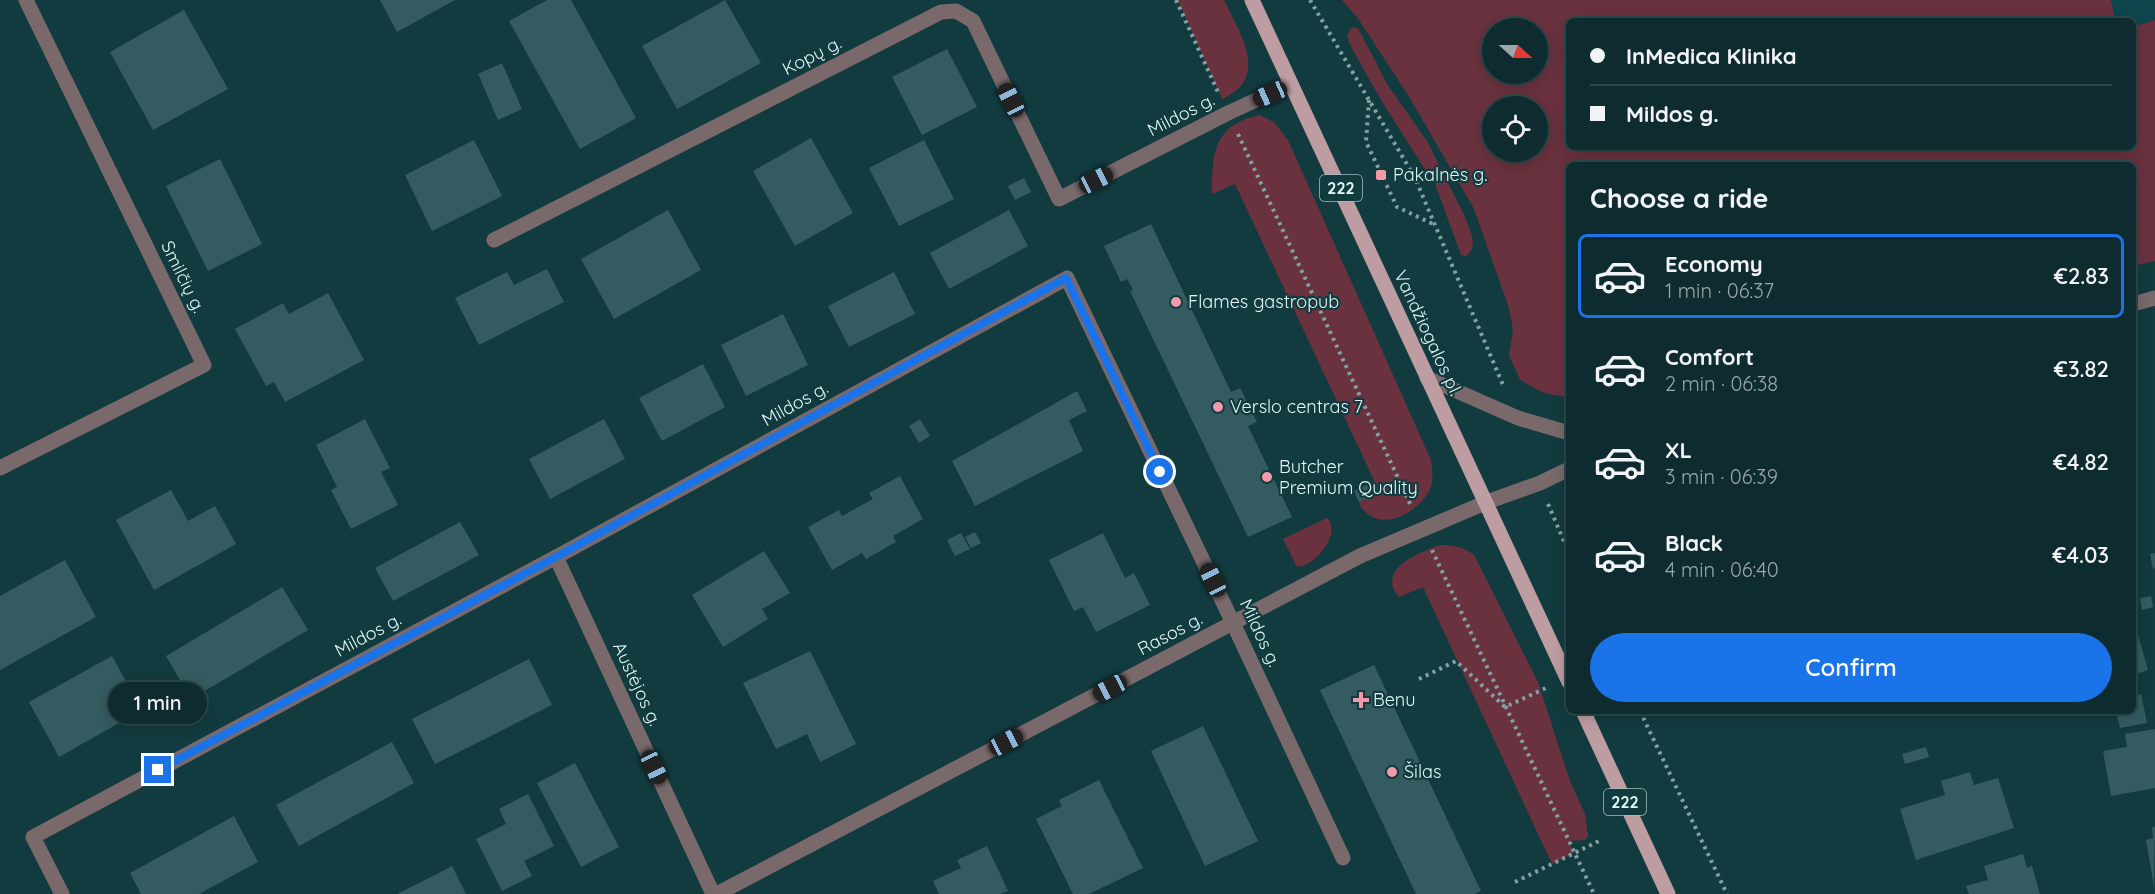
<!DOCTYPE html>
<html lang="en">
<head>
<meta charset="utf-8">
<style>
  :root { --surface:#0e2c2f; --page:#1c383b; --text:#f1f3f6; --muted:#9ba7aa; --line:#2e484b; --accent:#1a73e8 }
  body { margin:0; font-family:Quicksand,sans-serif; background:var(--page); color:var(--text); height:100vh; display:flex; flex-direction:column; font-size:22px; white-space:nowrap }
  * { box-sizing:border-box; margin:0 }
  p { font-size:20px; color:var(--muted) }
  .icon { flex:none; width:33px; height:33px; fill:none; stroke:currentColor; stroke-width:2; stroke-linecap:round; stroke-linejoin:round }
  .map { position:relative; flex:1; overflow:hidden }
  .panel { position:absolute; left:1566px; top:162px; width:570px; height:552px; display:flex; flex-direction:column; background:var(--surface); border-radius:9px; box-shadow:0 3px 15px #0003,0 0 0 2px var(--line) }
  .panel>* { flex:none }
  .banner { position:absolute; left:1566px; top:18px; width:570px; height:132px; border-radius:9px; box-shadow:0 3px 15px #0003,0 0 0 2px var(--line); display:grid; align-content:center; height:132px; padding:0 24px; background:var(--surface) }
  .needle { width:39px; rotate:111deg }
  .fabs { position:absolute; left:1482px; top:18px; display:grid; gap:12px }
  .fabs a { display:grid; place-items:center; width:66px; height:66px; border-radius:50%; background:var(--surface); box-shadow:0 3px 15px #0003,0 0 0 2px var(--line); font-size:30px }
  .end { position:absolute; width:27px; height:27px; margin:-14px; border:8px solid #1a73e8; background:#fff; box-shadow:0 0 0 3px #fff }
  .from { border-radius:50% }
  .bubble { position:absolute; height:42px; border-radius:21px; background:var(--surface); box-shadow:0 3px 15px #0003,0 0 0 2px var(--line); font-size:20px; font-weight:600; line-height:42px; text-align:center }
  .car { position:absolute; width:18px; height:36px; margin:-18px -9px; border-radius:8px; box-shadow:0 0 4px 2px #0007; background:linear-gradient(#222 24%,#8ab4d8 0 40%,#222 0 76%,#8ab4d8 0 86%,#222 0) }
  .banner b { display:flex; align-items:center; gap:21px; height:57px; font-size:22px }
  .banner b+b { border-top:2px solid var(--line) }
  .banner i { width:15px; height:15px; background:var(--text) }
  ul { padding:0; list-style:none }
  li { display:flex; align-items:center; gap:18px; height:84px; margin:0 12px 9px; padding:0 12px; border:3px solid transparent; border-radius:9px }
  li div { flex:1 }
  li b { display:block; font-size:22px }
  li em { font-style:normal; font-weight:600 }
  li.on { border-color:var(--accent) }
  li>.icon { width:54px; height:54px; stroke-width:1.5 }
  h2 { padding:0 24px; font-size:27px; line-height:72px }
  .action { display:flex; gap:12px; margin-top:auto; padding:12px 24px }
  .action a { flex:1; height:69px; border-radius:36px; background:var(--accent); color:#fff; font-size:24px; font-weight:600; line-height:69px; text-align:center }
  .map>svg:first-child { display:block }
  .built { fill:#0d464c }
  .green { fill:#69323e; fill-rule:evenodd }
  .building { fill:#345b60 }
  .lines { fill:none; stroke-linecap:round; stroke-linejoin:round }
  .path { stroke:#83a1a4; stroke-width:4; stroke-dasharray:3 4.5; stroke-linecap:butt }
  .street { stroke:#79696b; stroke-width:15 }
  .primary { stroke:#bd9da2; stroke-width:15 }
  .route { stroke:#1a73e8; stroke-width:8 }
  .poi-dot { fill:#f39aaa; stroke:#123b3f; stroke-width:2 }
  .labels { text-anchor:middle; stroke-width:4.5; stroke-linejoin:round; paint-order:stroke }
  .shield { fill:#123b3f; stroke:#a3bfc1; stroke-width:1.5 }
  .shield-label { font-size:16px; font-weight:bold; fill:#e1f7f9 }
  .street-label { font-size:18px; fill:#e1f7f9; stroke:#123b3f }
  .poi-label { font-size:18px; fill:#e1f7f9; stroke:#123b3f; text-anchor:start }
</style>
</head>
<body>
<div class="map">
<svg width="2155" height="894" viewBox="0 0 2155 894">
  <rect width="100%" height="100%" fill="#123b3f"/>
  <!-- built -->
  <path class="built" d="M2111,0H2155V20L2133,27V21H2115Z"/>
  <!-- green -->
  <g class="green">
    <path d="M1178,0H1224C1240,34 1271,78 1222,99Z"/>
    <path d="M1342,0H2111L2115,21H1569V147H2133V27L2155,20V261L2133,266V165H1569V398L1544,393L1520,380L1509,355L1513,330L1509,308L1474,209L1410,98L1357,17ZM1492,28H1538V74H1492ZM1538,106V152H1492V106Z"/>
    <path d="M1352,27L1358,28L1387,84L1427,141L1465,217L1472,236C1473,245 1474,250 1466,256L1461,255L1433,178L1424,168L1381,100L1350,45L1347,35Z"/>
    <path d="M1260,115L1275,123L1288,140L1431,460C1432,469 1434,480 1430,489C1423,506 1397,524 1378,519C1372,518 1367,513 1362,509L1359,502L1379,491L1235,184L1212,194C1212,153 1214,124 1260,115Z"/>
    <path d="M1327,518C1342,533 1315,567 1297,567L1283,539Z"/>
    <path d="M1440,545C1454,545 1463,547 1474,555L1538,682L1570,781L1585,814L1588,836L1585,840L1569,841L1574,853L1552,864L1423,587L1399,597C1375,569 1420,552 1440,545Z"/>
  </g>
  <!-- building -->
  <g class="building">
    <path d="M380,0H455L397,32Z"/>
    <path d="M547,0H571L636,118L580,149L509,21Z"/>
    <path d="M725,0L761,63L677,109L642,46Z"/>
    <path d="M184,10L228,89L153,130L110,52Z"/>
    <path d="M947,49L977,107L922,135L892,77Z"/>
    <path d="M502,63L522,109L498,120L478,74Z"/>
    <path d="M811,138L853,213L795,246L753,171Z"/>
    <path d="M474,140L502,196L432,231L405,175Z"/>
    <path d="M924,140L954,199L899,226L869,168Z"/>
    <path d="M220,159L262,244L208,271L166,186Z"/>
    <path d="M1024,178L1031,192L1015,200L1008,186Z"/>
    <path d="M668,210L701,270L614,319L581,259Z"/>
    <path d="M1009,210L1028,246L949,289L930,253Z"/>
    <path d="M1151,224L1231,392L1240,388L1257,422L1248,426L1292,517L1248,537L1130,291L1133,290L1127,279L1121,282L1104,246Z"/>
    <path d="M547,269L564,302L479,345L455,298L507,272L514,285Z"/>
    <path d="M894,272L915,314L849,347L828,306Z"/>
    <path d="M328,293L364,360L285,402L274,382L266,386L235,329L283,303L289,314Z"/>
    <path d="M783,314L808,365L746,396L721,345Z"/>
    <path d="M703,364L725,407L662,441L639,398Z"/>
    <path d="M1077,391L1087,411L1069,420L1083,451L975,506L952,461Z"/>
    <path d="M365,419L390,468L381,472L398,505L351,529L331,490L337,487L316,445Z"/>
    <path d="M604,419L625,459L550,499L529,459Z"/>
    <path d="M920,419L930,436L919,443L909,426Z"/>
    <path d="M900,476L923,519L893,536L896,542L866,559L862,553L832,570L808,527L839,510L842,516L873,499L869,493Z"/>
    <path d="M1374,481L1379,492L1359,502L1354,491Z"/>
    <path d="M171,490L188,521L215,506L236,544L154,590L116,520Z"/>
    <path d="M460,522L479,555L393,601L375,568Z"/>
    <path d="M975,532L981,543L971,548L965,537Z"/>
    <path d="M961,533L970,549L955,556L947,540Z"/>
    <path d="M1103,533L1125,578L1134,573L1150,605L1096,632L1083,607L1074,611L1049,560Z"/>
    <path d="M764,551L790,593L762,609L768,619L723,647L692,595Z"/>
    <path d="M2155,553V568L2153,569L2150,554Z"/>
    <path d="M65,560L96,617L0,670V596Z"/>
    <path d="M282,587L308,630L191,699L166,656Z"/>
    <path d="M2151,596L2153,607L2142,610L2140,598Z"/>
    <path d="M2138,635L2148,670L2133,675V636Z"/>
    <path d="M810,651L856,744L820,762L807,734L776,749L743,683Z"/>
    <path d="M112,656L142,710L59,757L29,702Z"/>
    <path d="M529,659L552,705L435,764L412,719Z"/>
    <path d="M1374,665L1481,891L1474,894H1416L1320,690Z"/>
    <path d="M2141,694L2147,723L2120,728L2116,711H2133V696Z"/>
    <path d="M1203,726L1258,841L1205,866L1151,751Z"/>
    <path d="M2155,729V788L2111,796L2103,751L2127,747L2125,734Z"/>
    <path d="M392,742L414,783L299,846L276,805Z"/>
    <path d="M1926,747L1929,757L1905,764L1902,754Z"/>
    <path d="M575,763L619,847L581,867L537,783Z"/>
    <path d="M1970,772L1974,785L1998,778L2014,828L1916,860L1900,809L1945,795L1941,781Z"/>
    <path d="M1099,780L1143,868L1089,894H1073L1036,819L1062,806L1059,800Z"/>
    <path d="M528,794L554,846L524,861L532,876L502,891L476,839L506,824L499,809Z"/>
    <path d="M234,816L258,862L199,894H141L130,873Z"/>
    <path d="M2152,827H2155L2154,887L2146,840L2153,838Z"/>
    <path d="M987,846L1008,891L1000,894H939L933,881L961,868L957,860Z"/>
    <path d="M2023,854L2027,868L2032,866L2040,894H1969L1966,886L1988,880L1984,866Z"/>
    <path d="M452,866L466,894H397L423,881Z"/>
  </g>
  <g class="lines">
    <!-- path -->
    <g class="path">
      <path d="M1176,0L1218,92"/>
      <path d="M1310,0L1415,178L1503,385"/>
      <path d="M1369,100L1366,142L1397,207L1433,224"/>
      <path d="M1238,134L1412,508"/>
      <path d="M1548,504L1569,553"/>
      <path d="M1432,550L1594,894"/>
      <path d="M1419,679L1456,661L1505,707L1546,688"/>
      <path d="M1640,711L1727,894"/>
      <path d="M1515,882L1599,841"/>
    </g>
    <!-- street -->
    <g class="street">
      <path d="M494,240L941,12L956,11L973,21L1059,199L1228,113L1291,84"/>
      <path d="M2133,304L2155,298"/>
      <path d="M1427,378L1518,418L1569,433"/>
      <path d="M0,468L204,365L26,0"/>
      <path d="M556,557L713,894"/>
      <path d="M62,894L33,837L556,557L1067,278L1233,623L1343,858"/>
      <path d="M717,894L1360,556L1487,502L1540,483L1569,469"/>
    </g>
    <!-- primary -->
    <g class="primary">
      <path d="M1252,0C1358,227 1464,454 1569,682"/>
      <path d="M1583,711L1668,894"/>
    </g>
  </g>
  <g class="lines">
    <!-- route -->
    <path class="route" d="M158,770L556,557L1066,278L1160,472"/>
  </g>
  <!-- markers -->
  <g class="poi-dot">
    <rect x="1375" y="169" width="12" height="12" rx="3"/>
    <circle cx="1176" cy="302" r="6"/>
    <circle cx="1218" cy="407" r="6"/>
    <circle cx="1267" cy="477" r="6"/>
    <path d="M1358 691h6v6h6v6h-6v6h-6v-6h-6v-6h6z"/>
    <circle cx="1392" cy="772" r="6"/>
  </g>
  <g class="labels">
    <!-- shield labels -->
    <g class="shield">
      <rect x="1320" y="175" width="42" height="26" rx="4.5"/>
      <rect x="1604" y="789" width="42" height="26" rx="4.5"/>
    </g>
    <g class="shield-label">
      <text x="1341" y="194">222</text>
      <text x="1625" y="808">222</text>
    </g>
    <!-- street labels -->
    <g class="street-label">
      <text transform="translate(812 56) rotate(-27)" y="6">Kopų g.</text>
      <text transform="translate(1181 115) rotate(-27)" y="6">Mildos g.</text>
      <text transform="translate(183 277) rotate(64)" y="6">Smilčių g.</text>
      <text transform="translate(1428 333) rotate(65)" y="6">Vandžiogalos pl.</text>
      <text transform="translate(795 404) rotate(-29)" y="6">Mildos g.</text>
      <text transform="translate(1260 633) rotate(65)" y="6">Mildos g.</text>
      <text transform="translate(1170 634) rotate(-28)" y="6">Rasos g.</text>
      <text transform="translate(368 635) rotate(-28)" y="6">Mildos g.</text>
      <text transform="translate(637 684) rotate(65)" y="6">Austėjos g.</text>
    </g>
    <!-- poi labels -->
    <g class="poi-label">
      <text x="1393" y="181">Pakalnės g.</text>
      <text x="1188" y="308">Flames gastropub</text>
      <text x="1230" y="413">Verslo centras 7</text>
      <text x="1279" y="473">Butcher<tspan x="1279" dy="21">Premium Quality</tspan></text>
      <text x="1373" y="706">Benu</text>
      <text x="1404" y="778">Šilas</text>
    </g>
  </g>
</svg>
<div class="fabs">
<a><svg class="needle" viewBox="-14 -14 28 28"><path d="M0-13l5 13h-10z" fill="#e53935"/><path d="M0 13l5-13h-10z" fill="#9ba7aa"/></svg></a>
<a><svg class="icon" aria-label="locate" viewBox="0 0 24 24"><circle cx="12" cy="12" r="6"/><path d="M12 2v4M12 18v4M2 12h4M18 12h4"/></svg></a>
</div>
<i class="end from" style="left:1160px;top:472px"></i>
<i class="end" style="left:158px;top:770px"></i>
<div class="bubble" style="left:108px;top:682px;width:99px">1 min</div>
<i class="car" style="left:1270px;top:94px;rotate:246deg"></i>
<i class="car" style="left:1011px;top:100px;rotate:334deg"></i>
<i class="car" style="left:1096px;top:180px;rotate:63deg"></i>
<i class="car" style="left:1213px;top:580px;rotate:334deg"></i>
<i class="car" style="left:1110px;top:688px;rotate:242deg"></i>
<i class="car" style="left:1006px;top:742px;rotate:62deg"></i>
<i class="car" style="left:654px;top:767px;rotate:155deg"></i>
<div class="banner">
<b><i class="from"></i>InMedica Klinika</b>
<b><i></i>Mildos g.</b>
</div>
<section class="panel">
<h2>Choose a ride</h2>
<ul>
<li class="on"><svg class="icon" aria-label="car" viewBox="0 0 24 24"><path d="M5 17H2v-5l4-1 3-4h7l3 4 3 1v5h-3M9 17h6M6 11h13"/><circle cx="7" cy="17" r="2"/><circle cx="17" cy="17" r="2"/></svg><div><b>Economy</b><p>1 min · 06:37</p></div><em>€2.83</em></li>
<li><svg class="icon" aria-label="car" viewBox="0 0 24 24"><path d="M5 17H2v-5l4-1 3-4h7l3 4 3 1v5h-3M9 17h6M6 11h13"/><circle cx="7" cy="17" r="2"/><circle cx="17" cy="17" r="2"/></svg><div><b>Comfort</b><p>2 min · 06:38</p></div><em>€3.82</em></li>
<li><svg class="icon" aria-label="car" viewBox="0 0 24 24"><path d="M5 17H2v-5l4-1 3-4h7l3 4 3 1v5h-3M9 17h6M6 11h13"/><circle cx="7" cy="17" r="2"/><circle cx="17" cy="17" r="2"/></svg><div><b>XL</b><p>3 min · 06:39</p></div><em>€4.82</em></li>
<li><svg class="icon" aria-label="car" viewBox="0 0 24 24"><path d="M5 17H2v-5l4-1 3-4h7l3 4 3 1v5h-3M9 17h6M6 11h13"/><circle cx="7" cy="17" r="2"/><circle cx="17" cy="17" r="2"/></svg><div><b>Black</b><p>4 min · 06:40</p></div><em>€4.03</em></li>
</ul>
<div class="action"><a>Confirm</a></div>
</section>
</div>
</body>
</html>
